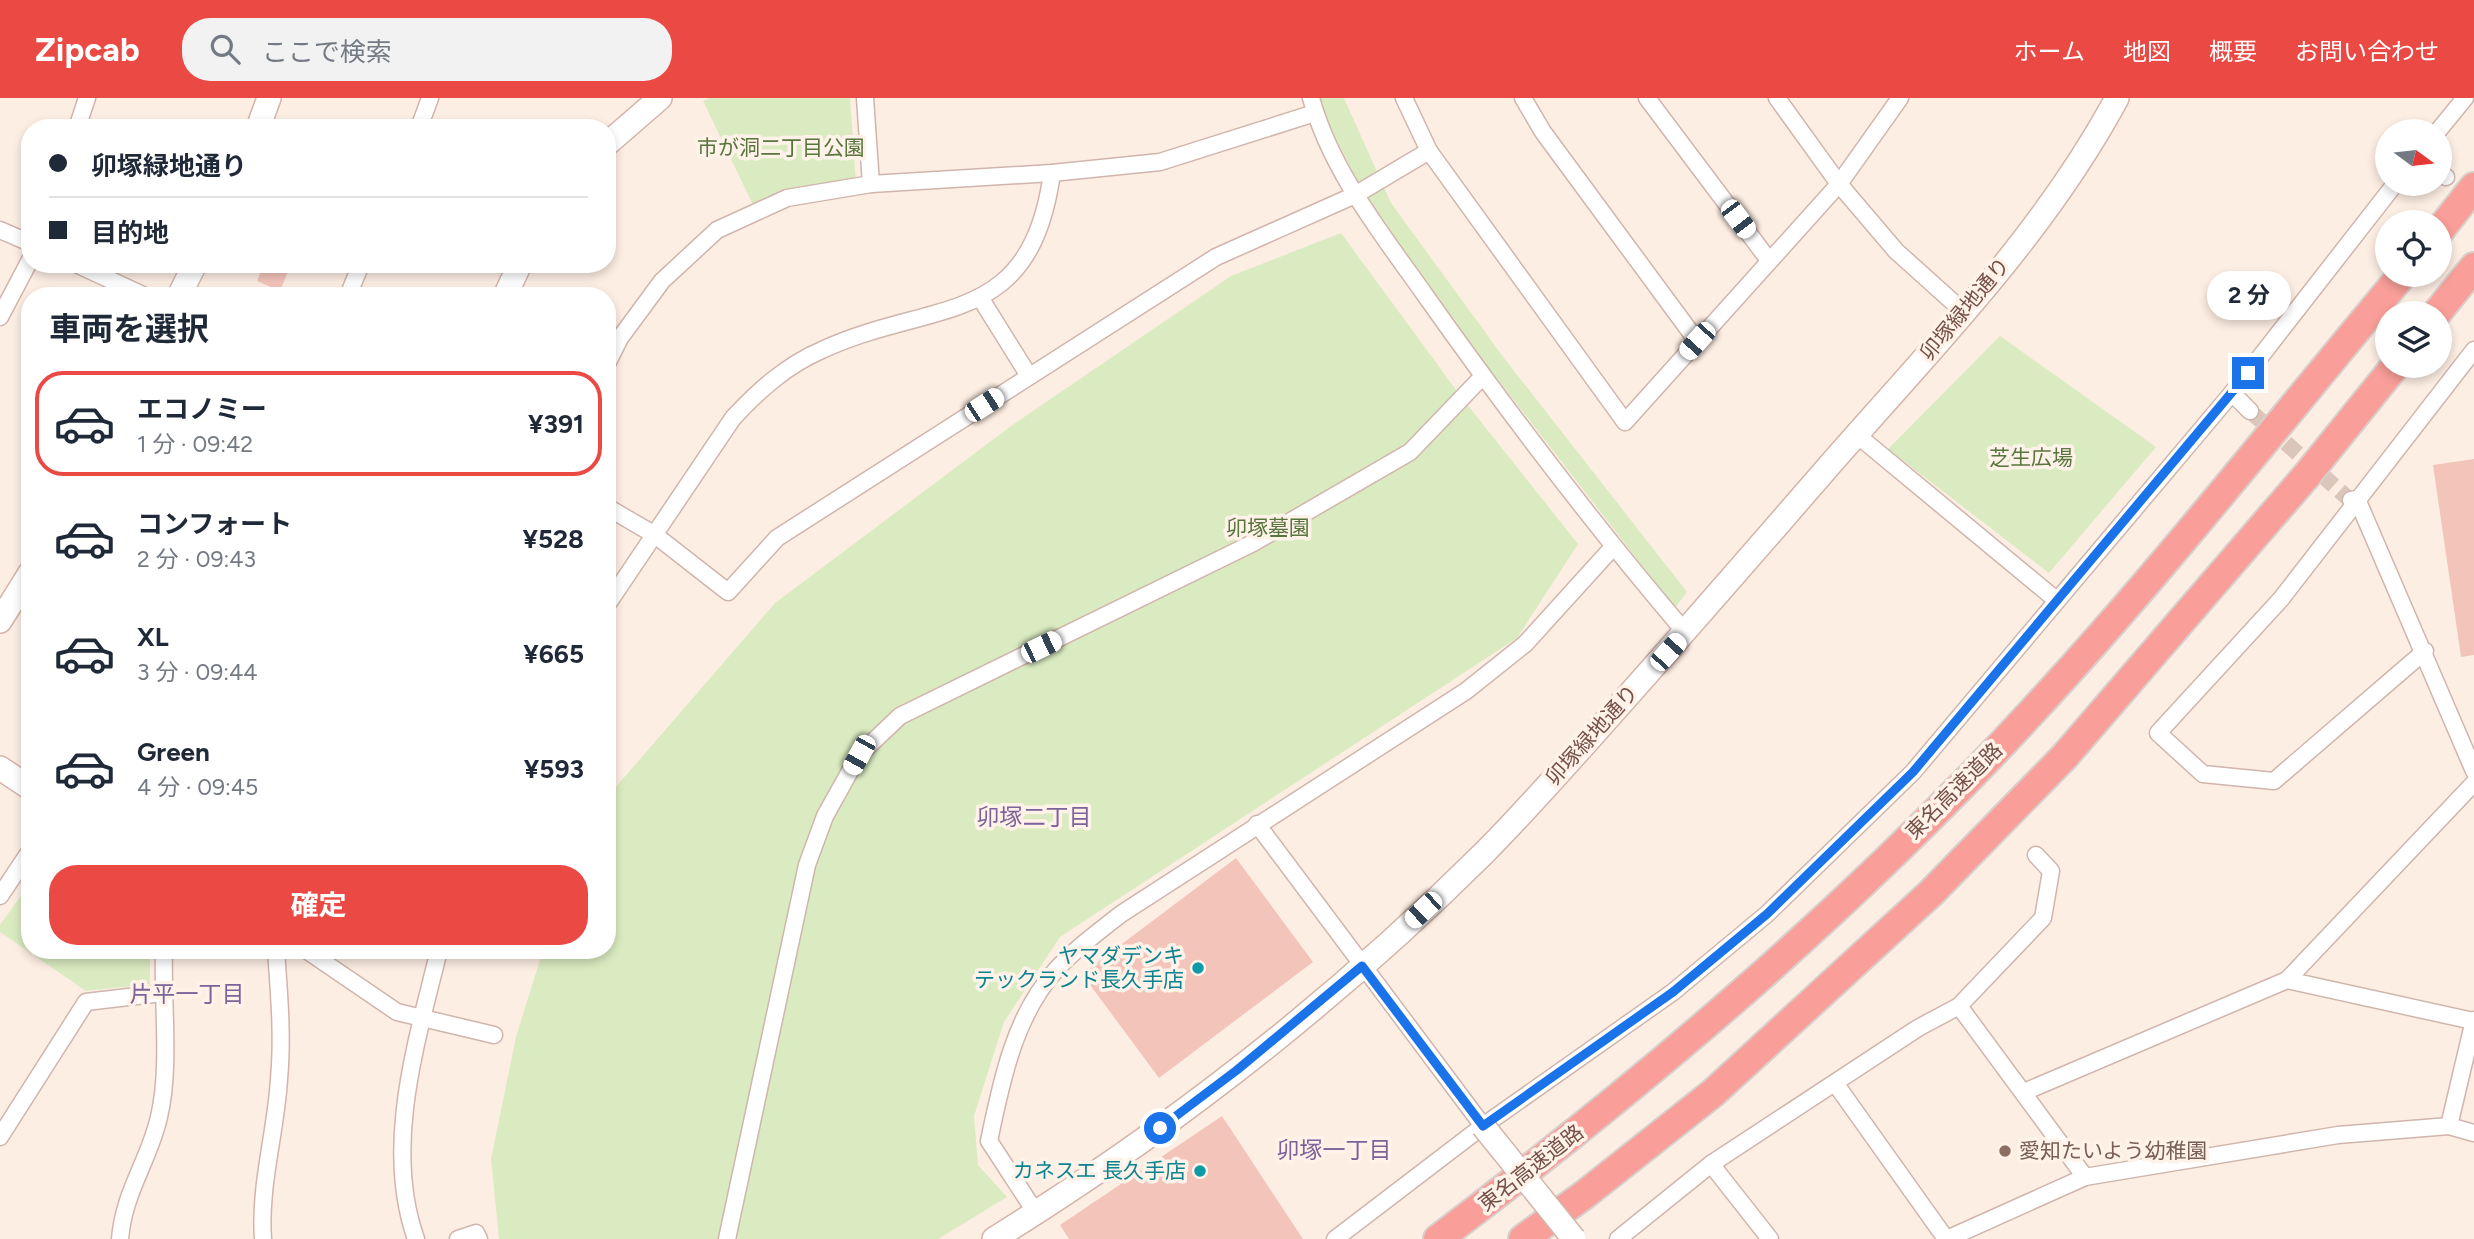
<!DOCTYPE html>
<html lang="ja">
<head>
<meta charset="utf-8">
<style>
  :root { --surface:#fff; --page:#f2f2f3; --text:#1f2937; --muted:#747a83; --line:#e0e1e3; --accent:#ea4944 }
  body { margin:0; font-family:Figtree,"Noto Sans JP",sans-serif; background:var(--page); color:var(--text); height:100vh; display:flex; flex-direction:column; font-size:26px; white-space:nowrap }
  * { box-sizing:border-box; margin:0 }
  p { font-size:23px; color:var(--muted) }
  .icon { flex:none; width:38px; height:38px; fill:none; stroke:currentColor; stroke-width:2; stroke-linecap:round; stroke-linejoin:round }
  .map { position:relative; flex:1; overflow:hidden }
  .side { position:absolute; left:21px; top:189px; width:595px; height:672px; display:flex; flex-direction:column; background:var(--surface); border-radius:28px; box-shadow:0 4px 10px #0003 }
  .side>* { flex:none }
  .guide { position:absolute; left:21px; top:21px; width:595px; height:154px; border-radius:28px; box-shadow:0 4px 10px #0003; display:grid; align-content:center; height:154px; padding:0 28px; background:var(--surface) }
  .needle { width:46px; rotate:105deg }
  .buttons { position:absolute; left:2375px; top:21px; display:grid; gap:14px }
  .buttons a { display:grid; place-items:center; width:77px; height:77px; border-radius:50%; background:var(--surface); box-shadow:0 4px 10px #0003; font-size:35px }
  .end { position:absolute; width:32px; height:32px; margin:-16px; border:9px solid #1a73e8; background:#fff; box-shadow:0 0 0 4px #fff }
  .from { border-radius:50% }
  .bubble { position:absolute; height:49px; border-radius:24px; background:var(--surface); box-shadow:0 4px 10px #0003; font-size:23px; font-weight:700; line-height:49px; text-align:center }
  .car { position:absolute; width:21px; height:42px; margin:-21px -10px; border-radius:9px; box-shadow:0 0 5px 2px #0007; background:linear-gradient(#fff 24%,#345 0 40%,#fff 0 76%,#345 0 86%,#fff 0) }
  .guide b { display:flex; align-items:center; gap:24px; height:66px; font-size:26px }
  .guide b+b { border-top:2px solid var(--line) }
  .guide i { width:18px; height:18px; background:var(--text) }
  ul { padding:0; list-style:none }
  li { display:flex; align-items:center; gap:21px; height:105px; margin:0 14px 10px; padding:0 14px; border:4px solid transparent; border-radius:28px }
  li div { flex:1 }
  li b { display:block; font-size:26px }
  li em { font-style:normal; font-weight:700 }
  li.current { border-color:var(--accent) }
  li>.icon { width:63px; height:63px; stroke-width:1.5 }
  h2 { padding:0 28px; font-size:32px; line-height:84px }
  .action { display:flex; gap:14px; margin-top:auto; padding:14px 28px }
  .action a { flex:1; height:80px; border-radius:28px; background:var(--accent); color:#fff; font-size:28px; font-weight:700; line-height:80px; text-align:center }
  header { display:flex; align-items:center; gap:42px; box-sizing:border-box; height:98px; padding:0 35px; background:var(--accent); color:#fff }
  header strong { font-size:33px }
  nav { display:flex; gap:38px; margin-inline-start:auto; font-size:24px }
  .search { width:490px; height:63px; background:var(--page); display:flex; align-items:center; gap:18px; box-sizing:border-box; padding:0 24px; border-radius:28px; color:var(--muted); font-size:26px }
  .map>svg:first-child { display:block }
  .green { fill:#daebc1 }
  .building { fill:#f3c5ba }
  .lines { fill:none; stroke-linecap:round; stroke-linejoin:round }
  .street-tunnel { stroke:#dbc6bc; stroke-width:16; stroke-dasharray:16 8; stroke-linecap:butt }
  .street-casing { stroke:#d0b5ac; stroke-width:19 }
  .secondary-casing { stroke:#d4b4a9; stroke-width:26 }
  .highway-casing { stroke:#d8cecc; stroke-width:32 }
  .street { stroke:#fff; stroke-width:16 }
  .secondary { stroke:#fff; stroke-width:23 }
  .highway { stroke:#f99e98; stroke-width:28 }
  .secondary-bridge-casing { stroke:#d4b4a9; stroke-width:26; stroke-linecap:butt }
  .secondary-bridge { stroke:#fff; stroke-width:23 }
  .route { stroke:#1a73e8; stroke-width:9 }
  .culture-dot { fill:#0f9aa8; stroke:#fff2e9; stroke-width:2.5 }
  .education-dot { fill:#8d6e63; stroke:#fff2e9; stroke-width:2.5 }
  .labels { text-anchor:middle; stroke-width:7; stroke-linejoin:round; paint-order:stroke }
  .park-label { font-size:21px; fill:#58753d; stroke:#fff2e9 }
  .street-label { font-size:21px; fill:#755048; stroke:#fff2e9 }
  .culture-label { font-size:21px; fill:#0d838f; stroke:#fff2e9; text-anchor:end }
  .education-label { font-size:21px; fill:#785e54; stroke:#fff2e9; text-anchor:start }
  .neighbourhood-label { font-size:23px; fill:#7d6399; stroke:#fff2e9 }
</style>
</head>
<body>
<header>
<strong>Zipcab</strong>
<div class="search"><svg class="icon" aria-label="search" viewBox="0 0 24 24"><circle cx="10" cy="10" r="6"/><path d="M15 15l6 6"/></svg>ここで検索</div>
<nav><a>ホーム</a><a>地図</a><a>概要</a><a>お問い合わせ</a></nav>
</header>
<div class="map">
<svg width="2474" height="1141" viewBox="0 0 2474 1141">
  <rect width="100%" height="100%" fill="#fdeee3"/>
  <!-- green -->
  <g class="green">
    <path d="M710,0H850L856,85L755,111L703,3Z"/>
    <path d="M1319,0H1344L1391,105L1504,260L1687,494L1675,510L1489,270L1372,112L1323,15Z"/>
    <path d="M1341,135L1462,300L1578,446L1517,540L1060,839L1004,924L974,1018L978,1067L1007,1099L938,1141H499L491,1061L516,939L543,852H607V704L615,690L775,505L1011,328L1231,178Z"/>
    <path d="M2000,238L2156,349L2049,475L1888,351Z"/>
    <path d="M30,785V852H150V886L86,893L0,834V827Z"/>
  </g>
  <!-- building -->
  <g class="building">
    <path d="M264,166H291L280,193L257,183Z"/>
    <path d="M2474,361V557L2461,559L2433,367Z"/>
    <path d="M1236,760L1313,864L1159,980L1082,876Z"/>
    <path d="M1222,1018L1303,1141H1069L1060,1127Z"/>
  </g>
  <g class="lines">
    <!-- street-tunnel -->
    <path class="street-tunnel" d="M2250,313L2350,402"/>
    <defs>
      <g id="street">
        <path d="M865,0L871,86"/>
        <path d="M1311,0C1331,73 1382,136 1425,197C1507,313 1593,426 1685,534"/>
        <path d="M1404,0L1429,53L1625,324L1839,86L1900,0"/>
        <path d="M1523,0L1543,34L1697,243"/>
        <path d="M1647,0L1768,161"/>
        <path d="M1777,0L1839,86L1896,153L1965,215"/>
        <path d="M77,30L87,0"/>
        <path d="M419,30L430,0"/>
        <path d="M2438,33L2465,0"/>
        <path d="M2440,76L2446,79"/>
        <path d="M0,132L30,145"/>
        <path d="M76,166L145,198"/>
        <path d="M348,198L361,166"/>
        <path d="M981,201L1029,278"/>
        <path d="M0,219L30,162"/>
        <path d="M607,266L620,240L662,183L717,132L787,100L871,86L1052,75L1160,64L1315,15"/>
        <path d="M2250,313L2232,295L2395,86"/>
        <path d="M1857,337L2055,501"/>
        <path d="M2351,402L2357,401L2474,673"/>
        <path d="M607,409L655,437L728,494L777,440L1216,159L1355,97L1429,53"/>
        <path d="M607,507L733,320C759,292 787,267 822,252C934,200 1030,233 1052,75"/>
        <path d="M2425,553L2274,683L2203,676L2158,635L2281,501L2474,252"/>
        <path d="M1257,726L1483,1028"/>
        <path d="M0,798L30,753"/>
        <path d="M306,852L397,914L494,937"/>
        <path d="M2287,882L2474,685"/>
        <path d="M1959,908L2085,1079"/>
        <path d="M1835,985L1946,1141"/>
        <path d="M2024,994L2287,882L2473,923"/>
        <path d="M2449,1028L2474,922"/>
        <path d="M0,1039L86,904L162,895"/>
        <path d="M1711,1066L1770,1141"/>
        <path d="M1036,1115L989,1043C1001,985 1014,919 1055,873C1075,851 1098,834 1121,816L1466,593L1525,546L1613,449"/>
        <path d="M120,1141C124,1093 149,1063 159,1019C171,968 162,905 164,852"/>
        <path d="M263,1141C259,1088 276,1034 279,981C283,938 279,895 276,852"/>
        <path d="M416,1141C383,1048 417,943 439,852"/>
        <path d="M458,1141L476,1135L479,1141"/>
        <path d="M727,1141L807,767L825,718L859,657L900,618L1253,445L1410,354L1483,278"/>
        <path d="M1335,1141L1483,1028L1673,894L1767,816L1913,674L2232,295"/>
        <path d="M1618,1141L1711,1066L1918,930L1959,908L2043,820L2051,773L2036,757"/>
        <path d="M1947,1141L2085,1079L2338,1037L2449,1028L2474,1035"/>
      </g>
      <g id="secondary">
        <path d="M258,30L269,0"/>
        <path d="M607,46L660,0"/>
        <path d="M179,198L195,166"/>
        <path d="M505,198L520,166"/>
        <path d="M0,523L30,475"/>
        <path d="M0,670L30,690"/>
        <path d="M994,1141C1170,1032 1336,902 1483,756C1521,718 1557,677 1593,637C1672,549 1750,459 1828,369C1930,252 2043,138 2117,0"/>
      </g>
      <g id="highway">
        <path d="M2440,132L2474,89"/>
        <path d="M2437,215L2474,169"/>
        <path d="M1438,1141C1648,982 1850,811 2029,617C2160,476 2279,324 2402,177"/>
        <path d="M1523,1141L1584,1097L1713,995L1931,795L2065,658L2307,377L2395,268"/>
      </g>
    </defs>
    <!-- street casing -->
    <use href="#street" class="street-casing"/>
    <!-- secondary casing -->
    <use href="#secondary" class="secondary-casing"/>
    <!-- highway casing -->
    <use href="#highway" class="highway-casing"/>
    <!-- street -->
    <use href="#street" class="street"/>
    <!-- secondary -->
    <use href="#secondary" class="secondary"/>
    <!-- highway -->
    <use href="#highway" class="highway"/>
    <defs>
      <path id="secondary-bridge" d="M1483,1028L1574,1141"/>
    </defs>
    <!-- secondary-bridge casing -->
    <use href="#secondary-bridge" class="secondary-bridge-casing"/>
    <!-- secondary-bridge -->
    <use href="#secondary-bridge" class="secondary-bridge"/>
  </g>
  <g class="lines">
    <!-- route -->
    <path class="route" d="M1160,1030L1237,972L1362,868L1483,1028L1673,894L1767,816L1913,674L2248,275"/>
  </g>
  <!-- markers -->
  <g class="culture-dot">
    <circle cx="1198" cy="870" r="7"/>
    <circle cx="1200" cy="1073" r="7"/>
  </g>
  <circle class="education-dot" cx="2005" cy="1053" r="7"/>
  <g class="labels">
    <!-- park labels -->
    <g class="park-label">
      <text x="781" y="57">市が洞二丁目公園</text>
      <text x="2031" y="367">芝生広場</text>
      <text x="1268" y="437">卯塚墓園</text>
    </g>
    <!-- street labels -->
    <g class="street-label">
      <text transform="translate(1965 211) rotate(-50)" y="7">卯塚緑地通り</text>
      <text transform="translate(1592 637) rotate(-48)" y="7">卯塚緑地通り</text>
      <text transform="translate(1954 693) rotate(-45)" y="7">東名高速道路</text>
      <text transform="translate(1531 1070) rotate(-38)" y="7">東名高速道路</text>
    </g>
    <!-- culture labels -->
    <g class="culture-label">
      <text x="1184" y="865">ヤマダデンキ<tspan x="1184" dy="24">テックランド長久手店</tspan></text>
      <text x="1186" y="1080">カネスエ 長久手店</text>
    </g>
    <!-- education labels -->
    <g class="education-label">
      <text x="2019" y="1060">愛知たいよう幼稚園</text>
    </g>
    <!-- neighbourhood labels -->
    <g class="neighbourhood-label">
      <text x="1034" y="727">卯塚二丁目</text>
      <text x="187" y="904">片平一丁目</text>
      <text x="1334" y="1060">卯塚一丁目</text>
    </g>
  </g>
</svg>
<div class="buttons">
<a><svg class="needle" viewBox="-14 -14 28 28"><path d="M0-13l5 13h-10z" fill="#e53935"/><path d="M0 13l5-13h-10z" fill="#747a83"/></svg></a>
<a><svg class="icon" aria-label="locate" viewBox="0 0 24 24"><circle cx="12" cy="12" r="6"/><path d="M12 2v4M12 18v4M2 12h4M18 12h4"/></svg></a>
<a><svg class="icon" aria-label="layers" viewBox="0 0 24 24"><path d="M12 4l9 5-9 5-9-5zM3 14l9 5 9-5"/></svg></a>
</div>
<i class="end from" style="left:1160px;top:1030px"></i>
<i class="end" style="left:2248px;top:275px"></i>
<div class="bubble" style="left:2207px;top:173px;width:84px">2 分</div>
<i class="car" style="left:1738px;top:121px;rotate:143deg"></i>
<i class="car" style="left:1697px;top:243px;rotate:222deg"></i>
<i class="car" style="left:984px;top:307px;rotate:57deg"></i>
<i class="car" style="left:1041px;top:549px;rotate:64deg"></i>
<i class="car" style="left:1668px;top:554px;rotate:42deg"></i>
<i class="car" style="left:859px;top:657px;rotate:209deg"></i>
<i class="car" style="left:1423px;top:812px;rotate:227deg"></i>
<div class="guide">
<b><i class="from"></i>卯塚緑地通り</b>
<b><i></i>目的地</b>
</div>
<section class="side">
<h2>車両を選択</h2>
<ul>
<li class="current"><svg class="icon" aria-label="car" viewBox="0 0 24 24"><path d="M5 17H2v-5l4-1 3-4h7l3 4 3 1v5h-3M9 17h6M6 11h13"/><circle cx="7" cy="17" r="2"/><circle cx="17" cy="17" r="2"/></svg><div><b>エコノミー</b><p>1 分 · 09:42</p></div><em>¥391</em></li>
<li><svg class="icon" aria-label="car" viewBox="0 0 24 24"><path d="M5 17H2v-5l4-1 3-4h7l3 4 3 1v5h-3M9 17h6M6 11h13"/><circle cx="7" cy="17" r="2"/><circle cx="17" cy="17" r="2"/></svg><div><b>コンフォート</b><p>2 分 · 09:43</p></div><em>¥528</em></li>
<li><svg class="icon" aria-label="car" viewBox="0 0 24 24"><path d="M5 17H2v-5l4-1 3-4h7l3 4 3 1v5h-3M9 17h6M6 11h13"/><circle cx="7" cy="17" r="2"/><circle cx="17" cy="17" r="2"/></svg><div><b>XL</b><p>3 分 · 09:44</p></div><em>¥665</em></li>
<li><svg class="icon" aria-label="car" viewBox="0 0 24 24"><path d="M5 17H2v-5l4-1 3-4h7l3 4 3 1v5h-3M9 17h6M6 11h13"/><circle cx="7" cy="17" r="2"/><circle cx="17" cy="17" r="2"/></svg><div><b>Green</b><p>4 分 · 09:45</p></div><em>¥593</em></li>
</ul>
<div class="action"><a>確定</a></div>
</section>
</div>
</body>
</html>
